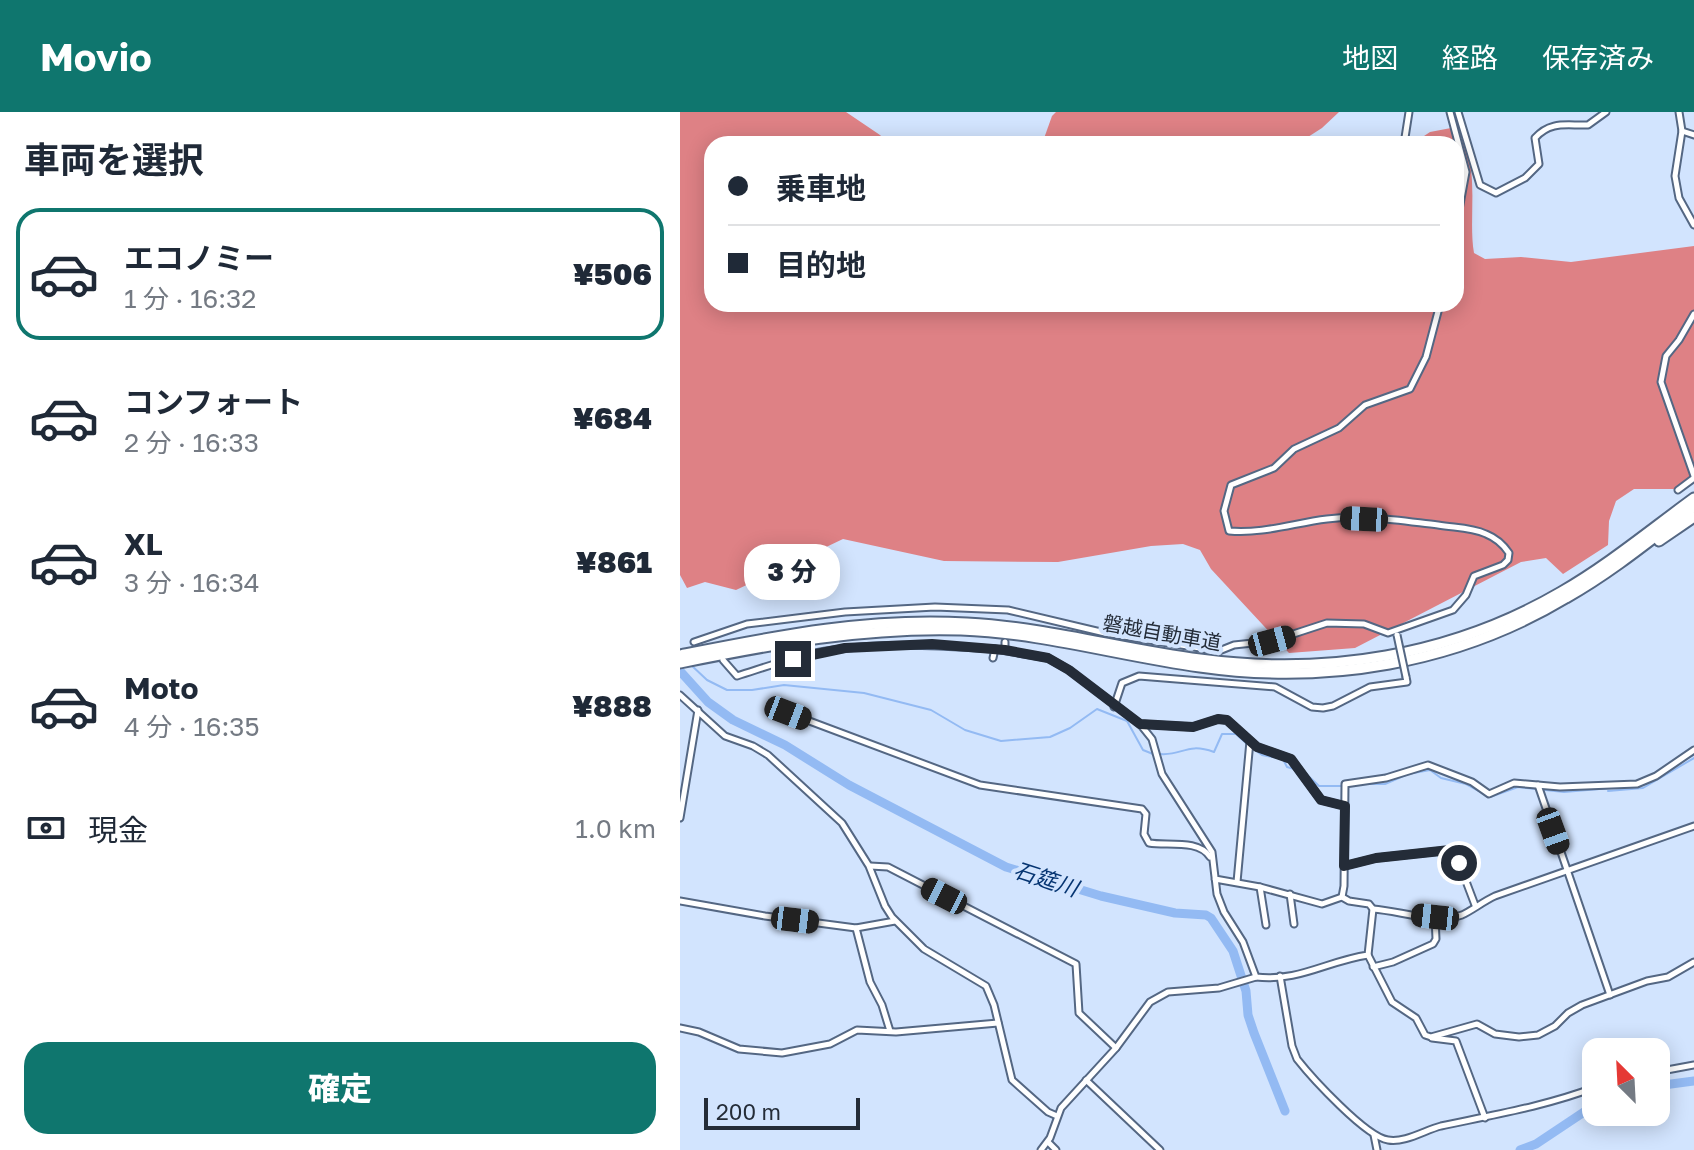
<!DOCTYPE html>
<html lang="ja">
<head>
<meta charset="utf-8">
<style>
  :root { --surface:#fff; --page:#f2f2f3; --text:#1f2937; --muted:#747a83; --line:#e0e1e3; --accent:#0f766e }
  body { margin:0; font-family:"Golos Text","Noto Sans JP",sans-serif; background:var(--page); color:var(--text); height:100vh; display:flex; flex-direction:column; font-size:30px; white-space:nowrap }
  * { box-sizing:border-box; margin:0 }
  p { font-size:26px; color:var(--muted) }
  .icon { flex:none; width:44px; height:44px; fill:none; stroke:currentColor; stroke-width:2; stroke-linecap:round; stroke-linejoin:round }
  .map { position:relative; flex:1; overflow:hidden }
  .panel { display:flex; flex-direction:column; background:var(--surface); width:680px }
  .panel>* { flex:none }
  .top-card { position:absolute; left:24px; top:24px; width:760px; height:176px; border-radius:24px; box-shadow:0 4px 20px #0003; display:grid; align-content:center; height:176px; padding:0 24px; background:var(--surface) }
  .needle { width:52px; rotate:336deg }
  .fabs { position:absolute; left:902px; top:926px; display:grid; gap:16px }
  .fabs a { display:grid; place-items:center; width:88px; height:88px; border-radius:16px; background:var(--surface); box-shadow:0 4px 20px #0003; font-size:40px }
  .scale { position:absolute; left:24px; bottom:20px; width:156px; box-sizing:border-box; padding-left:8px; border:4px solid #242c38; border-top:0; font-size:22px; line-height:28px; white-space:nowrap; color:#242c38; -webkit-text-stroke:6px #d2e4fe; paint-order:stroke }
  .end { position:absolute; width:36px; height:36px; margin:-18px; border:10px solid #242c38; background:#fff; box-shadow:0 0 0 4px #fff }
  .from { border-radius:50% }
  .bubble { position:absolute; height:56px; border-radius:24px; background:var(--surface); box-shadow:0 4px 20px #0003; font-size:26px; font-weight:800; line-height:56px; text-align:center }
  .car { position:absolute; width:24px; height:48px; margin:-24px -12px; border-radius:10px; box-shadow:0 0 6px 2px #0007; background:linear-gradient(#222 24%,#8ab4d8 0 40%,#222 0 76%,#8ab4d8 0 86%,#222 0) }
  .top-card b { display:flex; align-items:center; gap:28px; height:76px; font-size:30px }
  .top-card b+b { border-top:2px solid var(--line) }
  .top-card i { width:20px; height:20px; background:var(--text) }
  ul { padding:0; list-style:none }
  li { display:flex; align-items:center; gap:24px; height:132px; margin:0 16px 12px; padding:0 8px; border:4px solid transparent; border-radius:24px }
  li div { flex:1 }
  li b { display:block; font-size:30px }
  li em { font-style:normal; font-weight:800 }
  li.selected { border-color:var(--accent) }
  li>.icon { width:72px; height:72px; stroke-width:1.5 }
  h2 { padding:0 24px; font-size:36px; line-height:96px }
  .pay { display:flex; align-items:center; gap:20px; height:88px; padding:0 24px; font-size:30px }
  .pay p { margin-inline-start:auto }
  .cta { display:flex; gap:16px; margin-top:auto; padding:16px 24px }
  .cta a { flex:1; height:92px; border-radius:24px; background:var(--accent); color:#fff; font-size:32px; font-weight:800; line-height:92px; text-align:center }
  header { display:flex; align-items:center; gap:48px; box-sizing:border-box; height:112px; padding:0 40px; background:var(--accent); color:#fff }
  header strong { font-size:38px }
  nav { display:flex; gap:44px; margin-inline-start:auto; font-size:28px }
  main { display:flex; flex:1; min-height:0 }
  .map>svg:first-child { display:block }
  .forest { fill:#de8185 }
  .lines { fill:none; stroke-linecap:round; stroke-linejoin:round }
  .stream { stroke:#93baf3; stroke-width:2 }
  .river { stroke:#93baf3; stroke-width:9 }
  .street-casing { stroke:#546783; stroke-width:9 }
  .highway-casing { stroke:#546783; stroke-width:13 }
  .street { stroke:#fff; stroke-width:5 }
  .highway { stroke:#fff; stroke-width:9 }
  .street-bridge-casing { stroke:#546783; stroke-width:9; stroke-linecap:butt }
  .street-bridge { stroke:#fff; stroke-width:5 }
  .route { stroke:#242c38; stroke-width:10 }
  .labels { text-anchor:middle; stroke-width:8; stroke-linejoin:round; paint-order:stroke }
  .street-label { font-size:20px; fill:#242c38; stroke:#d2e4fe }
  .water-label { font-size:22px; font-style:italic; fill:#063572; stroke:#d2e4fe }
</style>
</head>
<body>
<header>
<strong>Movio</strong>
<nav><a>地図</a><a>経路</a><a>保存済み</a></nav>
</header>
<main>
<section class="panel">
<h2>車両を選択</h2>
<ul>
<li class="selected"><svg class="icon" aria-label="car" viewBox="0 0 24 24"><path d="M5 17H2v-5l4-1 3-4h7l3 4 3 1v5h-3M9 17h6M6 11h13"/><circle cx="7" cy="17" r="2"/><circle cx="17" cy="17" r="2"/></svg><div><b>エコノミー</b><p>1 分 · 16:32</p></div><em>¥506</em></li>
<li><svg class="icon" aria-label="car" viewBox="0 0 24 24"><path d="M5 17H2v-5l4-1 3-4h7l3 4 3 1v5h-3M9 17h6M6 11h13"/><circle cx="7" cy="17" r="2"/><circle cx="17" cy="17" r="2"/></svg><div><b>コンフォート</b><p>2 分 · 16:33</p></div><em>¥684</em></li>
<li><svg class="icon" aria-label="car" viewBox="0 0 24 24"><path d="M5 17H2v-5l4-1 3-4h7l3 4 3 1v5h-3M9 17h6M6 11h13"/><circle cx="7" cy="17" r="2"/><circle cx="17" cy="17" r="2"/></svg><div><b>XL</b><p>3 分 · 16:34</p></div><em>¥861</em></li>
<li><svg class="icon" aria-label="car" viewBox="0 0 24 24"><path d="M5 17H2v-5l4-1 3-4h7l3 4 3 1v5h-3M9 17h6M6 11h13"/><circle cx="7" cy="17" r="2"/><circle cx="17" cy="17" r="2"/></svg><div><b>Moto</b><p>4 分 · 16:35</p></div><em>¥888</em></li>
</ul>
<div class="pay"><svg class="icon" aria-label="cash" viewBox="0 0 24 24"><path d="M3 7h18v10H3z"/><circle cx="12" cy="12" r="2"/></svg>現金<p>1.0 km</p></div>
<div class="cta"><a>確定</a></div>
</section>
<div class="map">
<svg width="1014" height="1038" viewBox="0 0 1014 1038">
  <rect width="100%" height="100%" fill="#d2e4fe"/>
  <!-- forest -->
  <g class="forest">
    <path d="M0,0H166L200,23L209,32H32V192H776V32H732L750,20L771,16C804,40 787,103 794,141L805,147L841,145L891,150L1014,134V362L994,377H954L936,389L929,409L928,433L883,462L866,446L841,450L675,536L609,541L531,457L520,438L503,432L471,434L378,450L264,449L163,427L56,478L25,470L7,476L0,463Z"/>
    <path d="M376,0H659L642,16L617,32H362L372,4Z"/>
  </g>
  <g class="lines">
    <!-- stream -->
    <g class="stream">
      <path d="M10,552L27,568L47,578H72L104,573L184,581L251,598L285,618L321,629L370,625L390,616L417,597L447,609L463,638L473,642"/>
      <path d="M572,636L582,643L603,647L607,655L618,658"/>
      <path d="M480,642C503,644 506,630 534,640L542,622H556L567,632"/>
      <path d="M1005,647L1014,643"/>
      <path d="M624,660L639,674H672"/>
      <path d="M682,672H705L728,662L750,658L761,666L786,672L810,685L838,675L884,680L955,674"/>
      <path d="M961,673L973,668"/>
      <path d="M928,679L963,676L1014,646"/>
    </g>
    <!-- river -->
    <g class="river">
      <path d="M0,559L28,590L53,608L105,633L169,673L326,755L421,784L495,801L526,803L531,806L553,839L566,879L568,903L574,921L605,999"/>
      <path d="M976,974L1014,969"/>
      <path d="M840,1038L856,1032L916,992"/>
    </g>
    <defs>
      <g id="street">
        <path d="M770,0L786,60L776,114"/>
        <path d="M778,0L800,73L816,81L845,66L859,52L855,26C871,8 888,14 908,13L926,0"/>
        <path d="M999,0L1002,19L1014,23"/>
        <path d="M1002,19L995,64L999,86L1014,113"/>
        <path d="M724,32L729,0"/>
        <path d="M1014,202L999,228L986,244L981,270L1014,364"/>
        <path d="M998,378L1014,366"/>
        <path d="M14,530L67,512L165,500L255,495L328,498L425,521L539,539L554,533L592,529L647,511L684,512L708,521L773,498L786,483L794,464L823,453L828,448L829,441C823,432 816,426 806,422C790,415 775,416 758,413C723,409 683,402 647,407C614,411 583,422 549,419L544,399L551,373L594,356L614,337L659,316L685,293L730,277L746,245L760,192"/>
        <path d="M315,537L368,546L389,558L460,612L472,627L482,662L532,740L537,782L544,800L563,830L576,865C619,870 647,849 688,843L693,797L689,792L669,789L662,785L642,792L580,775L535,767"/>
        <path d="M325,538V530"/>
        <path d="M43,548L57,564C89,554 121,542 153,538C208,530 261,534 315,537L313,546"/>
        <path d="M0,583L45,624L73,634L88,643L162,711L189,754L205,794L212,805L244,837L306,874L314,893L332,968L368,1000L377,1004"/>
        <path d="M434,595L442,571L459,564L595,575L632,595L643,596L653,594L690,575L727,570L726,565"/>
        <path d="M108,601L300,673L462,697L466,702L464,722L469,731C487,734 519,727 530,745"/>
        <path d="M460,612L513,615L538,607L547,608L577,635L611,647L641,688L665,694"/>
        <path d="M858,673L930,883"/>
        <path d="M0,706L18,598"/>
        <path d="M190,754L208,755L396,852L399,901L436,936"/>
        <path d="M664,754L696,746L770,738L776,743L795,793"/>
        <path d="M557,770L570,629"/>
        <path d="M580,775L586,813"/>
        <path d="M610,782L614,812"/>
        <path d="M662,785L664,774L665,672L706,666L748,653L792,670L809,682L834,671L880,675L957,672L976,664L1014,638"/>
        <path d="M0,789L85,804L176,816L215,809"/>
        <path d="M693,797C721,799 754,812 782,803C791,799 804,789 815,784L1014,714"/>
        <path d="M176,816L190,870L202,893L210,919"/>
        <path d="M688,843L712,890L736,906L745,923L751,925L797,912L815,922L839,925L858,923L875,914L888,901L902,893L967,869L988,865L1014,850"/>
        <path d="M693,855L713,850L753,832L756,827L755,805"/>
        <path d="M600,864L612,934L617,947C632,966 686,1025 708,1028C725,1031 745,1018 761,1014C813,1003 866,994 916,975"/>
        <path d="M0,916L19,920L59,937L102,941L150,932L177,918L216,920L318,911"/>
        <path d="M752,926L776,929L805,1006"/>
        <path d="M976,960L1014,953"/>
        <path d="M406,968L480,1038"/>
        <path d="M694,1023L697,1038"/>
        <path d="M368,1030L376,1038"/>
        <path d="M361,1038L370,1026L381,996L436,936L470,890L488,880L539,876L576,865"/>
      </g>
      <g id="highway">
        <path d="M979,429L1014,405"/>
        <path d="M0,543C96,524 189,505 287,511C366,515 442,537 520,547C645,564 771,544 881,480C928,453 970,418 1014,386"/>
        <path d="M0,551C94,532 185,515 281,518C362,521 440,544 520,555C646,573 776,552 886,486C932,460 972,427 1014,395"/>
      </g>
    </defs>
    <!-- street casing -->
    <use href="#street" class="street-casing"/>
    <!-- highway casing -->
    <use href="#highway" class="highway-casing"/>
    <!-- street -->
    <use href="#street" class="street"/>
    <!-- highway -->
    <use href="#highway" class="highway"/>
    <defs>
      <path id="street-bridge" d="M717,523L726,565"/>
    </defs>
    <!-- street-bridge casing -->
    <use href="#street-bridge" class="street-bridge-casing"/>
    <!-- street-bridge -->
    <use href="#street-bridge" class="street-bridge"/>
  </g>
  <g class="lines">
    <!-- route -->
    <path class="route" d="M113,547L165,536L252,532L325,538L368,546L389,558L460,612L513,615L538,607L547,608L577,635L611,647L641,688L665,694L664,754L696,746L770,738L776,743L779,751"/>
  </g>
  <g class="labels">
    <!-- street labels -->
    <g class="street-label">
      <text transform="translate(482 521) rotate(10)" y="7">磐越自動車道</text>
    </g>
    <!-- water labels -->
    <g class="water-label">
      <text transform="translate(366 767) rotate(18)" y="8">石筵川</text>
    </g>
  </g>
</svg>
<div class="fabs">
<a><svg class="needle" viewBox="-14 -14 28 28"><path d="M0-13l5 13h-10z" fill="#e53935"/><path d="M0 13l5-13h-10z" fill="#747a83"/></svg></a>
</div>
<div class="scale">200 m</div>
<i class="end from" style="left:779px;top:751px"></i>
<i class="end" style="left:113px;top:547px"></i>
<div class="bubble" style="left:64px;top:432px;width:96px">3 分</div>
<i class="car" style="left:684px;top:407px;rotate:273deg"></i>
<i class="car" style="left:592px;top:529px;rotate:75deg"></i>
<i class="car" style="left:108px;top:601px;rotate:111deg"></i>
<i class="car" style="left:873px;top:719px;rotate:160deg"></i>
<i class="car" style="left:264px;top:784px;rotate:297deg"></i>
<i class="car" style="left:755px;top:805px;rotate:276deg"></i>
<i class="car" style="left:115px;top:808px;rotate:97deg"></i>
<div class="top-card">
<b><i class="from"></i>乗車地</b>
<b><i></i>目的地</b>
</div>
</div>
</main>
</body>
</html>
